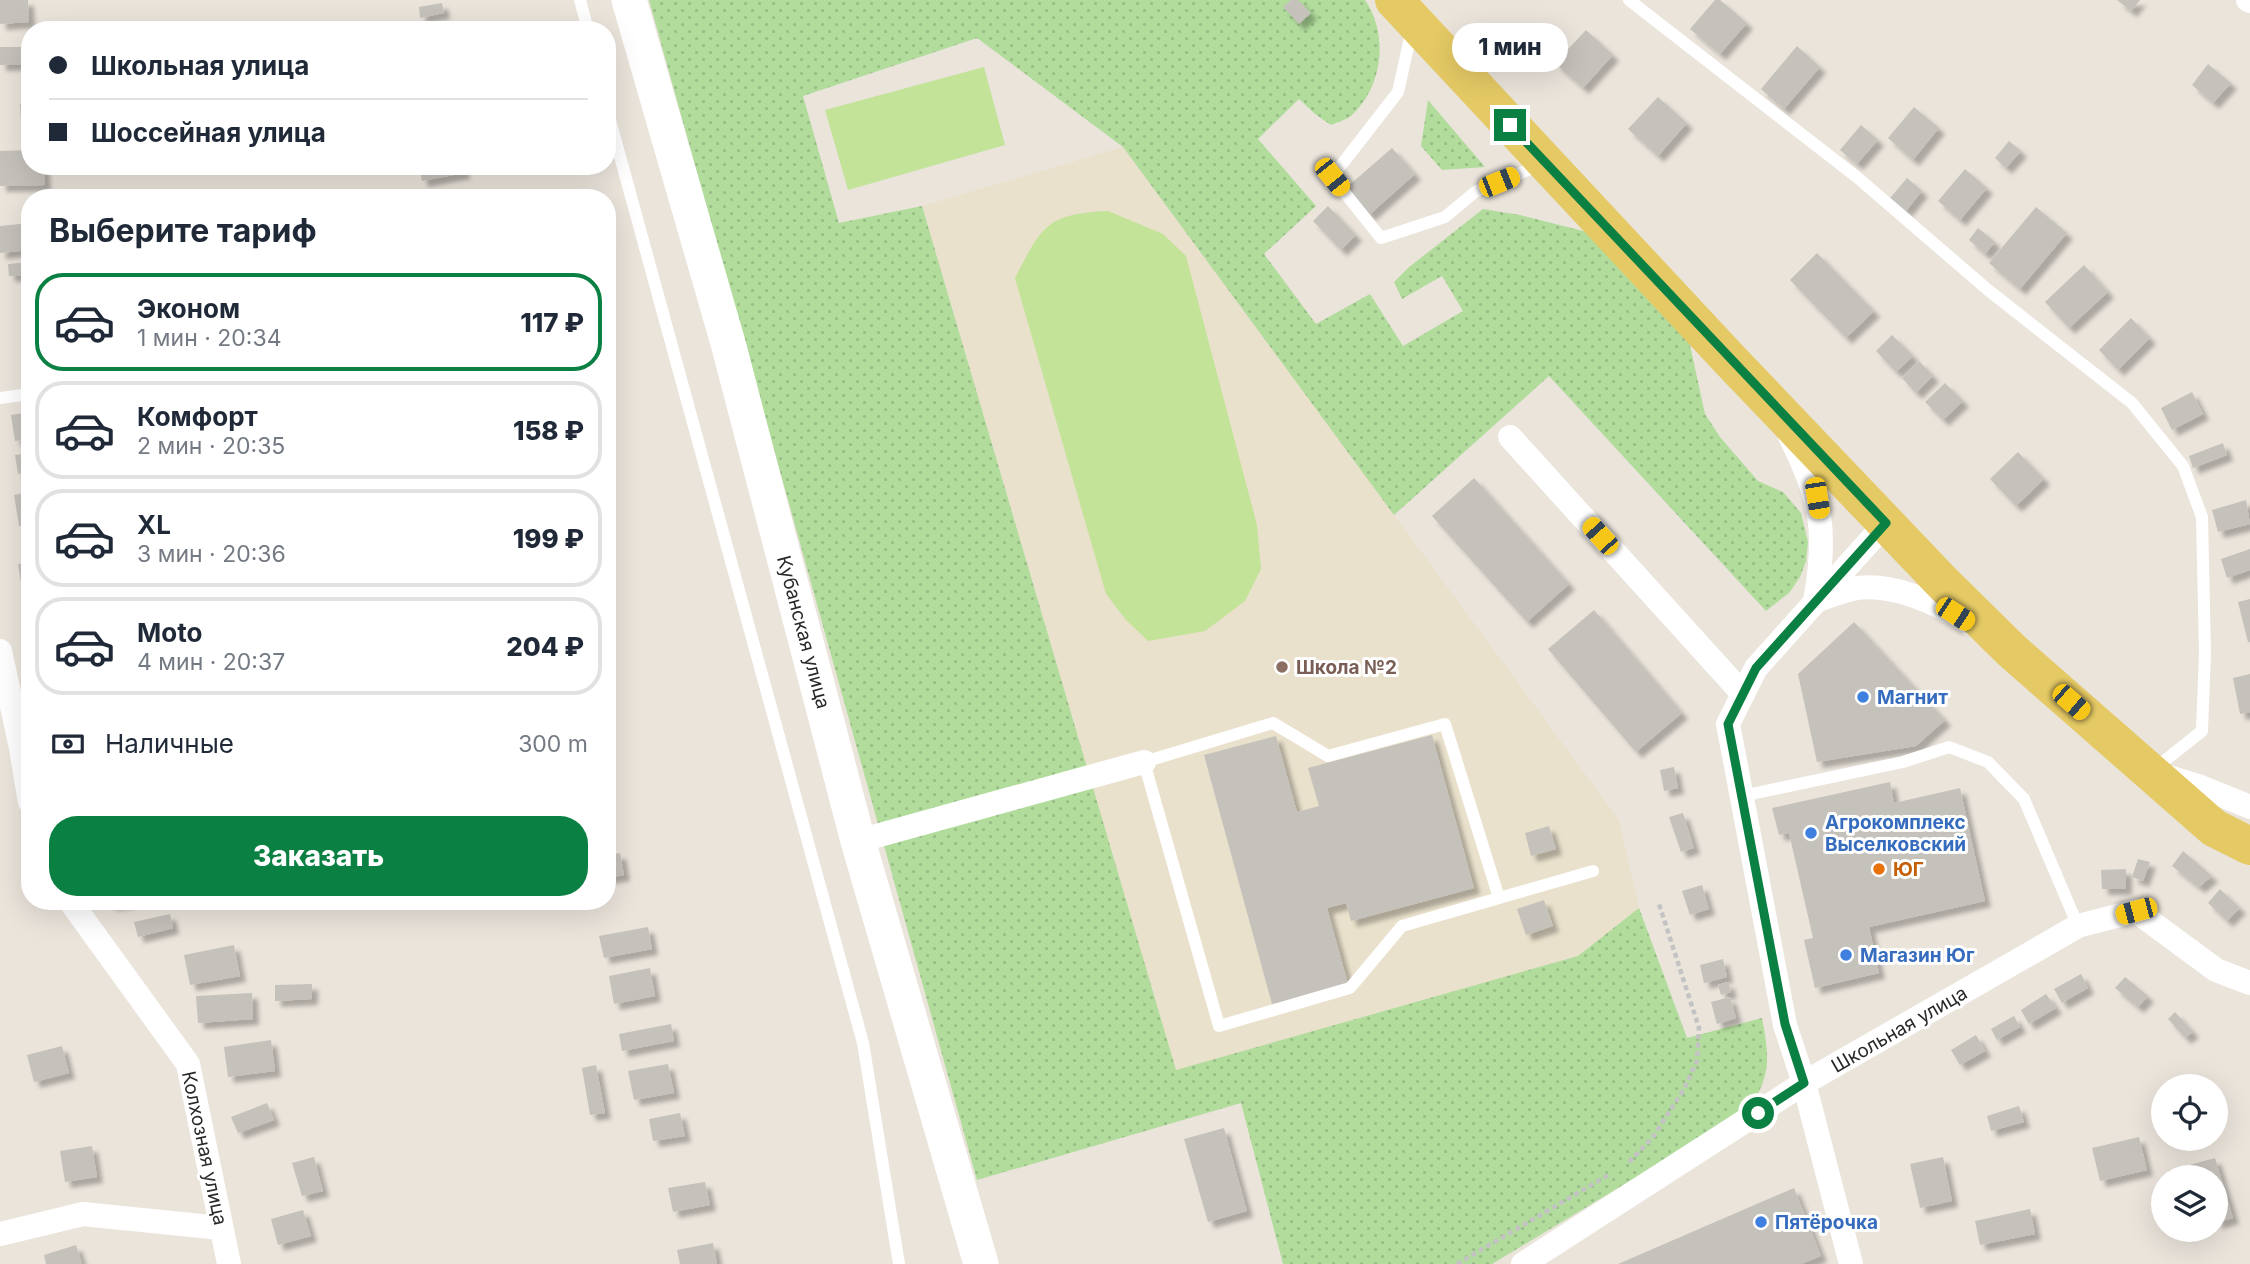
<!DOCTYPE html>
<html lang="ru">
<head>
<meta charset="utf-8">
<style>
  :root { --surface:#fff; --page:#f2f2f3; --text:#1f2937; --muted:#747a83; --line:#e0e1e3; --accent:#0b8043 }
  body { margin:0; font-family:Inter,sans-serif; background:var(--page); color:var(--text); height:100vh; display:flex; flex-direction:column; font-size:26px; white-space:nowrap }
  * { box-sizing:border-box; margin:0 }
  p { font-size:23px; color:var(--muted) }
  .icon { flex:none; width:38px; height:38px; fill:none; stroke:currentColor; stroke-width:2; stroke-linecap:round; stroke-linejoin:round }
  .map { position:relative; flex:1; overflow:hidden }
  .sheet { position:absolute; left:21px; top:189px; width:595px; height:721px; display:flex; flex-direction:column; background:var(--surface); border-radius:28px; box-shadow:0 7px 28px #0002 }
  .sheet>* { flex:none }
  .hud { position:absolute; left:21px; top:21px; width:595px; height:154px; border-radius:28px; box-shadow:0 7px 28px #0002; display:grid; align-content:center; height:154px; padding:0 28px; background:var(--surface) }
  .fabs { position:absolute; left:2151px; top:1074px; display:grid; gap:14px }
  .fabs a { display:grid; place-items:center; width:77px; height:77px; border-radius:50%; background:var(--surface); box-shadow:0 7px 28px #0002; font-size:35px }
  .end { position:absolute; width:32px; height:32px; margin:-16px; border:9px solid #0b8043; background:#fff; box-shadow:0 0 0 4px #fff }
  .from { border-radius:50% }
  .bubble { position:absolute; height:49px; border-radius:24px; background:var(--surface); box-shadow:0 7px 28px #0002; font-size:23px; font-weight:800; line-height:49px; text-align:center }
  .car { position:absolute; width:21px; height:42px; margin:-21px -10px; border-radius:9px; box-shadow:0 0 5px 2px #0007; background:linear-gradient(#f5c518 24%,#345 0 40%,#f5c518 0 76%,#345 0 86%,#f5c518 0) }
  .hud b { display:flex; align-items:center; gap:24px; height:66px; font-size:26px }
  .hud b+b { border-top:2px solid var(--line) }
  .hud i { width:18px; height:18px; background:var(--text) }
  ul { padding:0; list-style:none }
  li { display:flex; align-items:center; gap:21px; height:98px; margin:0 14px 10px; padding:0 14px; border:4px solid var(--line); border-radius:28px }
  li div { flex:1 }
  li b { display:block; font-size:26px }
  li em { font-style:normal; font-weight:800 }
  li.on { border-color:var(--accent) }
  li>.icon { width:63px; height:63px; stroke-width:1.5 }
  h2 { padding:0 28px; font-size:32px; line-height:84px }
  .pay { display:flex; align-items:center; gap:18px; height:77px; padding:0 28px; font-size:26px }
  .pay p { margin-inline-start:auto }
  .action { display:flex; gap:14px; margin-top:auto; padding:14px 28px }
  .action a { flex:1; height:80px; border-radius:28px; background:var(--accent); color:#fff; font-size:28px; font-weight:800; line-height:80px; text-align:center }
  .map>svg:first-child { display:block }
  .education { fill:#eae1cc }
  .grass { fill:url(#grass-dots) }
  .pitch { fill:#c2e398 }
  .building { fill:#c5c1bb; filter:url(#shadow) }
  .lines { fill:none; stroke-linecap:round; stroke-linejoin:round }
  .path { stroke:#c3c3c3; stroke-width:4.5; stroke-dasharray:5 3.5; stroke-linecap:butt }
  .service { stroke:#fff; stroke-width:12 }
  .minor { stroke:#fff; stroke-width:24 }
  .secondary { stroke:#fff; stroke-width:35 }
  .primary { stroke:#e5c965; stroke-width:38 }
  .route { stroke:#0b8043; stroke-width:9 }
  .education-dot { fill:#8d6e63; stroke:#fff; stroke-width:2.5 }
  .shop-dot { fill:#3f7fe0; stroke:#fff; stroke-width:2.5 }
  .food-dot { fill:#e8710a; stroke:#fff; stroke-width:2.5 }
  .labels { text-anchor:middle; stroke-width:6; stroke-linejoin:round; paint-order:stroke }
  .street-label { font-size:19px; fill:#292929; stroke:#fff }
  .education-label { font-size:19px; font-weight:bold; fill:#785e54; stroke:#fff; text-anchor:start }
  .shop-label { font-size:19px; font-weight:bold; fill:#366cbe; stroke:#fff; text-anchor:start }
  .food-label { font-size:19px; font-weight:bold; fill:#c56008; stroke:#fff; text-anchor:start }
</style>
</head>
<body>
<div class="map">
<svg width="2250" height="1264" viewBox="0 0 2250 1264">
  <defs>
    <pattern id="grass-dots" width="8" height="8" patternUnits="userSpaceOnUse" patternTransform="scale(1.75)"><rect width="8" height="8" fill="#b1dc9c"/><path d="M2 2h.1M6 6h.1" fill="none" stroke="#98bd86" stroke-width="1.8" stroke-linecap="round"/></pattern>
    <filter id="shadow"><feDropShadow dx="6" dy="6" stdDeviation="2" flood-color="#0004"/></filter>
  </defs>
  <rect width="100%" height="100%" fill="#eae4db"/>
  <!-- education -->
  <path class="education" d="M1123,147L1619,820L1639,908L1578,956L1176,1070L922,206Z"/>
  <!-- grass -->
  <g class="grass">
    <path d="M649,0H1365C1389,35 1383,87 1351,116C1346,120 1337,122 1331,125L1315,114L1299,99L1258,139L1316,206L1264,254L1316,324L1370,294L1403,346L1463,311L1442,276L1402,299L1394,282L1408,268L1483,209L1520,215L1591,233L1688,336L1705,414L1720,437L1758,481L1783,492L1801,513L1808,542L1806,561L1800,577L1789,593L1766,611L1549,376L1394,515L1123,147L977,38L803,96L839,223L922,206L1176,1070L1578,956L1639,908L1687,1038L1762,1018C1769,1057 1772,1074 1749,1109L1492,1264H1283L1241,1103L977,1180Z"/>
    <path d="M1428,100L1485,167L1442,170L1421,146Z"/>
  </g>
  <!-- pitch -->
  <g class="pitch">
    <path d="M984,67L1005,145L848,190L825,110Z"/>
    <path d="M1108,211L1163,234L1186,256L1257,525L1261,569L1245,601L1205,631L1148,641L1126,620L1106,594L1015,278C1042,226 1046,214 1108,211Z"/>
  </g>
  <!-- building -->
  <g class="building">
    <path d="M0,0H28L29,22L0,24Z"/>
    <path d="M1291,0H1298L1311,13L1299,24L1283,7Z"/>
    <path d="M1715,0H1720L1747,23L1720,54L1690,29Z"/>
    <path d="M2117,0H2140L2131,11Z"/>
    <path d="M442,3L444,13L420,18L419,7Z"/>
    <path d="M1586,30L1613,55L1583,88L1555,63Z"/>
    <path d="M1797,46L1820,67L1784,109L1761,89Z"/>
    <path d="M0,47H30V64L0,65Z"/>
    <path d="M2208,64L2231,83L2213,103L2192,85Z"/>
    <path d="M1658,97L1687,123L1658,156L1628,129Z"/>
    <path d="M30,103V122H21L20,104Z"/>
    <path d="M1914,107L1939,128L1913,160L1888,138Z"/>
    <path d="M1861,125L1878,140L1857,164L1840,150Z"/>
    <path d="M2009,141L2021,151L2006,168L1995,158Z"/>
    <path d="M1392,148L1415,174L1369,215L1346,188Z"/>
    <path d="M30,150V166H44L45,185L0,186V151Z"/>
    <path d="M419,166H463L464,173L422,181Z"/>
    <path d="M1965,169L1987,188L1960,220L1938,201Z"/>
    <path d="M1907,178L1922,191L1906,211L1890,198Z"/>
    <path d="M1328,206L1356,235L1341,250L1313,221Z"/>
    <path d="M2036,207L2067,233L2020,289L1989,263Z"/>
    <path d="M30,223V250L0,253V226Z"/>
    <path d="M1978,228L1995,242L1985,254L1969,240Z"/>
    <path d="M1817,253L1874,311L1846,338L1790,280Z"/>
    <path d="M30,262V275L9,276L8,264Z"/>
    <path d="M2084,265L2108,292L2069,328L2045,302Z"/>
    <path d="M2131,318L2150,338L2118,370L2099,350Z"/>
    <path d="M1892,335L1913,356L1896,372L1876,351Z"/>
    <path d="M1919,361L1933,376L1916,393L1902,378Z"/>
    <path d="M1945,383L1963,401L1943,420L1925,402Z"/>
    <path d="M2192,392L2203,414L2172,430L2161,408Z"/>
    <path d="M30,412V439L15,441L11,415Z"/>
    <path d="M2223,443L2227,455L2193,468L2189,456Z"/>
    <path d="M2018,452L2044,479L2016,506L1990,479Z"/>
    <path d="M30,453V472L18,474L15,455Z"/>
    <path d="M1474,478L1569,584L1527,622L1432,516Z"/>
    <path d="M30,492V524L19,526L14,495Z"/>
    <path d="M2246,500L2250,524L2218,532L2212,510Z"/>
    <path d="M2250,549V570L2227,578L2221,559Z"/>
    <path d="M30,563V582L21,583L18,564Z"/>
    <path d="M2250,599V642H2248L2238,602Z"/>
    <path d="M1594,610L1682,713L1636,752L1548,649Z"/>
    <path d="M1854,622L1945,720L1916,746L1817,762L1798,674Z"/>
    <path d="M2250,674V712L2240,714L2233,678Z"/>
    <path d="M1432,735L1474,888L1351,921L1346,903L1327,908L1348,984L1272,1004L1204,755L1276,736L1297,812L1319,806L1308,768Z"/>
    <path d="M1674,767L1678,788L1664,791L1660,770Z"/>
    <path d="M1890,782L1894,803L1960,788L1985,901L1869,927L1879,973L1815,988L1804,940L1813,938L1789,833L1779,835L1772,808Z"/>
    <path d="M1683,813L1694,848L1681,852L1669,817Z"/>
    <path d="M1549,826L1556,849L1531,856L1525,833Z"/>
    <path d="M2183,851L2212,876L2199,887L2172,866Z"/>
    <path d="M620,853L624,875L607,878V855Z"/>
    <path d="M2138,859L2150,862L2143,881L2132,877Z"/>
    <path d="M2126,869V889H2102L2101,870Z"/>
    <path d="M1702,885L1709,909L1690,915L1682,891Z"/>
    <path d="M2220,889L2240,908L2227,921L2208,903Z"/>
    <path d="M1544,900L1553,926L1526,935L1517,909Z"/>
    <path d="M109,901H127V903L110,905Z"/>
    <path d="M170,914L173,928L138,937L134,922Z"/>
    <path d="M648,927L652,949L604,958L599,936Z"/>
    <path d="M234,945L240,976L190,985L184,955Z"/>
    <path d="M1723,959L1727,977L1704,983L1700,965Z"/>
    <path d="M650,968L655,996L614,1004L609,976Z"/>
    <path d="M2081,974L2088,988L2062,1003L2054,989Z"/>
    <path d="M2125,977L2148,996L2138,1007L2115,988Z"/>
    <path d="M1728,982L1731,992L1721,995L1718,985Z"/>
    <path d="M312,984V999L275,1001V985Z"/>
    <path d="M252,993L253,1019L198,1023L196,996Z"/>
    <path d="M2046,994L2056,1008L2029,1024L2021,1010Z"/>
    <path d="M1730,997L1736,1018L1717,1024L1711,1002Z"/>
    <path d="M2175,1012L2193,1032L2185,1038L2168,1019Z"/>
    <path d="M2014,1016L2020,1027L1997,1040L1991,1029Z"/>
    <path d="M671,1024L674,1041L622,1051L619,1034Z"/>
    <path d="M1976,1035L1985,1051L1960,1065L1951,1050Z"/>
    <path d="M271,1040L275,1071L228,1077L224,1047Z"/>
    <path d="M62,1046L69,1073L34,1082L27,1055Z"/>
    <path d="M668,1064L674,1093L634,1100L628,1071Z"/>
    <path d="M596,1065L605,1113L590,1115L582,1068Z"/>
    <path d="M267,1103L274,1120L238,1133L231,1117Z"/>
    <path d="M2019,1106L2024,1122L1991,1131L1987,1116Z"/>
    <path d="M680,1113L685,1136L653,1141L649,1119Z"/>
    <path d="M1224,1128L1247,1211L1208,1222L1184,1139Z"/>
    <path d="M2139,1137L2147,1170L2100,1181L2092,1148Z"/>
    <path d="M92,1146L97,1177L65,1182L60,1151Z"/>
    <path d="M314,1157L323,1191L302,1196L292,1163Z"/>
    <path d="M1943,1157L1952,1201L1920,1208L1910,1164Z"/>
    <path d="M2215,1158L2233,1218L2216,1223V1178H2170L2168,1171Z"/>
    <path d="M705,1182L710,1205L673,1212L668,1188Z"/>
    <path d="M1794,1188L1821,1256L1801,1264H1618Z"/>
    <path d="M2030,1209L2035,1234L1980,1245L1975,1221Z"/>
    <path d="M303,1210L311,1236L278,1245L271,1219Z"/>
    <path d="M713,1243L717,1264H680L677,1250Z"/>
    <path d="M76,1245L82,1264H46L44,1255Z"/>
  </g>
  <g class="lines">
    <!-- path -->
    <g class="path">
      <path d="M1629,1162L1653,1137L1684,1089L1697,1061L1699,1028L1659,904"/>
      <path d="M1457,1264L1610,1174"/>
    </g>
    <!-- service -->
    <g class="service">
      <path d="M580,0L588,30"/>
      <path d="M1629,0L1858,178L1988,290L2132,403L2183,466L2202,517L2205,653L2202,731L2153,770"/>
      <path d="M1412,29L1398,92L1332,177L1381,238L1445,217L1475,192L1542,164"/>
      <path d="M607,109L863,1043L899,1264"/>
      <path d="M0,398L30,394"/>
      <path d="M1742,796L1903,762L1949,747L1988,762L2024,799L2078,926"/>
      <path d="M1499,898L1445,724L1328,756L1273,723L1144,762L1219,1026L1350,988L1402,926L1593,871"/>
    </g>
    <!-- minor -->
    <g class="minor">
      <path d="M2248,0L2250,1"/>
      <path d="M1790,436C1821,500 1828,530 1815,601C1827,597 1839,592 1852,589C1890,581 1937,603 1969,623"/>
      <path d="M1510,437L1743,694"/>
      <path d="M0,651L21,748L30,802"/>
      <path d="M2162,775L2201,787L2250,807"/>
      <path d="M858,841L1144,762"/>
      <path d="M70,901L188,1064L229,1264"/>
      <path d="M0,1234L83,1214L221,1228"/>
      <path d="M1523,1264L1804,1083L2078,926L2136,911L2216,970L2250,983"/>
      <path d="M1851,1264L1804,1083L1785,1025L1728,724L1756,668L1886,523"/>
    </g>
    <!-- secondary -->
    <path class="secondary" d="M629,0L728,343L858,841L981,1264"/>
    <!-- primary -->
    <path class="primary" d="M1394,0L1730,360L1942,582L2011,650L2214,828L2250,846"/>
  </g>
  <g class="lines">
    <!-- route -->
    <path class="route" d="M1510,125L1886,523L1756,668L1728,724L1785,1024L1804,1083L1758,1113"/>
  </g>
  <!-- markers -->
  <circle class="education-dot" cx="1282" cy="667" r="7"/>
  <g class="shop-dot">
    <circle cx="1863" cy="697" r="7"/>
    <circle cx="1811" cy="833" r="7"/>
    <circle cx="1846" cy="955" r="7"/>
    <circle cx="1761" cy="1222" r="7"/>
  </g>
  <circle class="food-dot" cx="1879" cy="869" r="7"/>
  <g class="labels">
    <!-- street labels -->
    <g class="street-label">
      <text transform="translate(804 632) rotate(75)" y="7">Кубанская улица</text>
      <text transform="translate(1899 1029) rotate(-30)" y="7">Школьная улица</text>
      <text transform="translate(205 1148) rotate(78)" y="7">Колхозная улица</text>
    </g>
    <!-- education labels -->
    <g class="education-label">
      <text x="1296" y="674">Школа №2</text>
    </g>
    <!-- shop labels -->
    <g class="shop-label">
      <text x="1877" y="704">Магнит</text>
      <text x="1825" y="829">Агрокомплекс<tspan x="1825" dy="22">Выселковский</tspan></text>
      <text x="1860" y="962">Магазин Юг</text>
      <text x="1775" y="1229">Пятёрочка</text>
    </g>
    <!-- food labels -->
    <g class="food-label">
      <text x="1893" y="876">ЮГ</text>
    </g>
  </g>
</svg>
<div class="fabs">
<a><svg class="icon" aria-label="locate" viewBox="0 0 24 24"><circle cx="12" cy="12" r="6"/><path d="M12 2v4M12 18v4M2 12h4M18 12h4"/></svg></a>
<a><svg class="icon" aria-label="layers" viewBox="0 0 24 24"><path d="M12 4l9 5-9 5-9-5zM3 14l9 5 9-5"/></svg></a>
</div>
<i class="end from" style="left:1758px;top:1113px"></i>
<i class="end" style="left:1510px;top:125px"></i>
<div class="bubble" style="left:1452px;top:23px;width:116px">1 мин</div>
<i class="car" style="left:1332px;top:177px;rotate:141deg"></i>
<i class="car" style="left:1499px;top:182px;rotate:68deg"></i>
<i class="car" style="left:1817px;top:498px;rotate:171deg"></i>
<i class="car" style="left:1600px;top:536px;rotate:318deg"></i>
<i class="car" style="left:1955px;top:614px;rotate:123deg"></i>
<i class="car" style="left:2071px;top:702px;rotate:131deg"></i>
<i class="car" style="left:2136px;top:911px;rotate:255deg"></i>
<div class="hud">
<b><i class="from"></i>Школьная улица</b>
<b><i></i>Шоссейная улица</b>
</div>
<section class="sheet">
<h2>Выберите тариф</h2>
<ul>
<li class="on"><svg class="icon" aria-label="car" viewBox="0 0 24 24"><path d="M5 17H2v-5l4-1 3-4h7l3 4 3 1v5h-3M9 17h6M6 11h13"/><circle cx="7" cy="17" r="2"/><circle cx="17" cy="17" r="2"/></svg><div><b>Эконом</b><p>1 мин · 20:34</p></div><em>117 ₽</em></li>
<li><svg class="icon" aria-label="car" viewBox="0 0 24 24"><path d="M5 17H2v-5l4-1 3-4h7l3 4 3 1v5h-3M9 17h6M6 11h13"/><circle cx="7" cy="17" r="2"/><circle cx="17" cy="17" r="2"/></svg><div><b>Комфорт</b><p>2 мин · 20:35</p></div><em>158 ₽</em></li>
<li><svg class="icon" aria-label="car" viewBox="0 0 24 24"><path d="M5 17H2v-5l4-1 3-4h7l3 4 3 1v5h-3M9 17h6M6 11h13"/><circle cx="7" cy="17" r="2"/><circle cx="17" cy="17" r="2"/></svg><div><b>XL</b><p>3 мин · 20:36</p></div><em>199 ₽</em></li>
<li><svg class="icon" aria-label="car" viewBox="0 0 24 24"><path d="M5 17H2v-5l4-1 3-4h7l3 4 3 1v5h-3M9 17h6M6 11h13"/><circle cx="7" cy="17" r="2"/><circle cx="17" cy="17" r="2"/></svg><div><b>Moto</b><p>4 мин · 20:37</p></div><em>204 ₽</em></li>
</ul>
<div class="pay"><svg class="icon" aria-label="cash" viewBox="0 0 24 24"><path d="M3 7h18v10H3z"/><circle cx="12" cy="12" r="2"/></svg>Наличные<p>300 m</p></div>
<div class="action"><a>Заказать</a></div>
</section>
</div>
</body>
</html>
